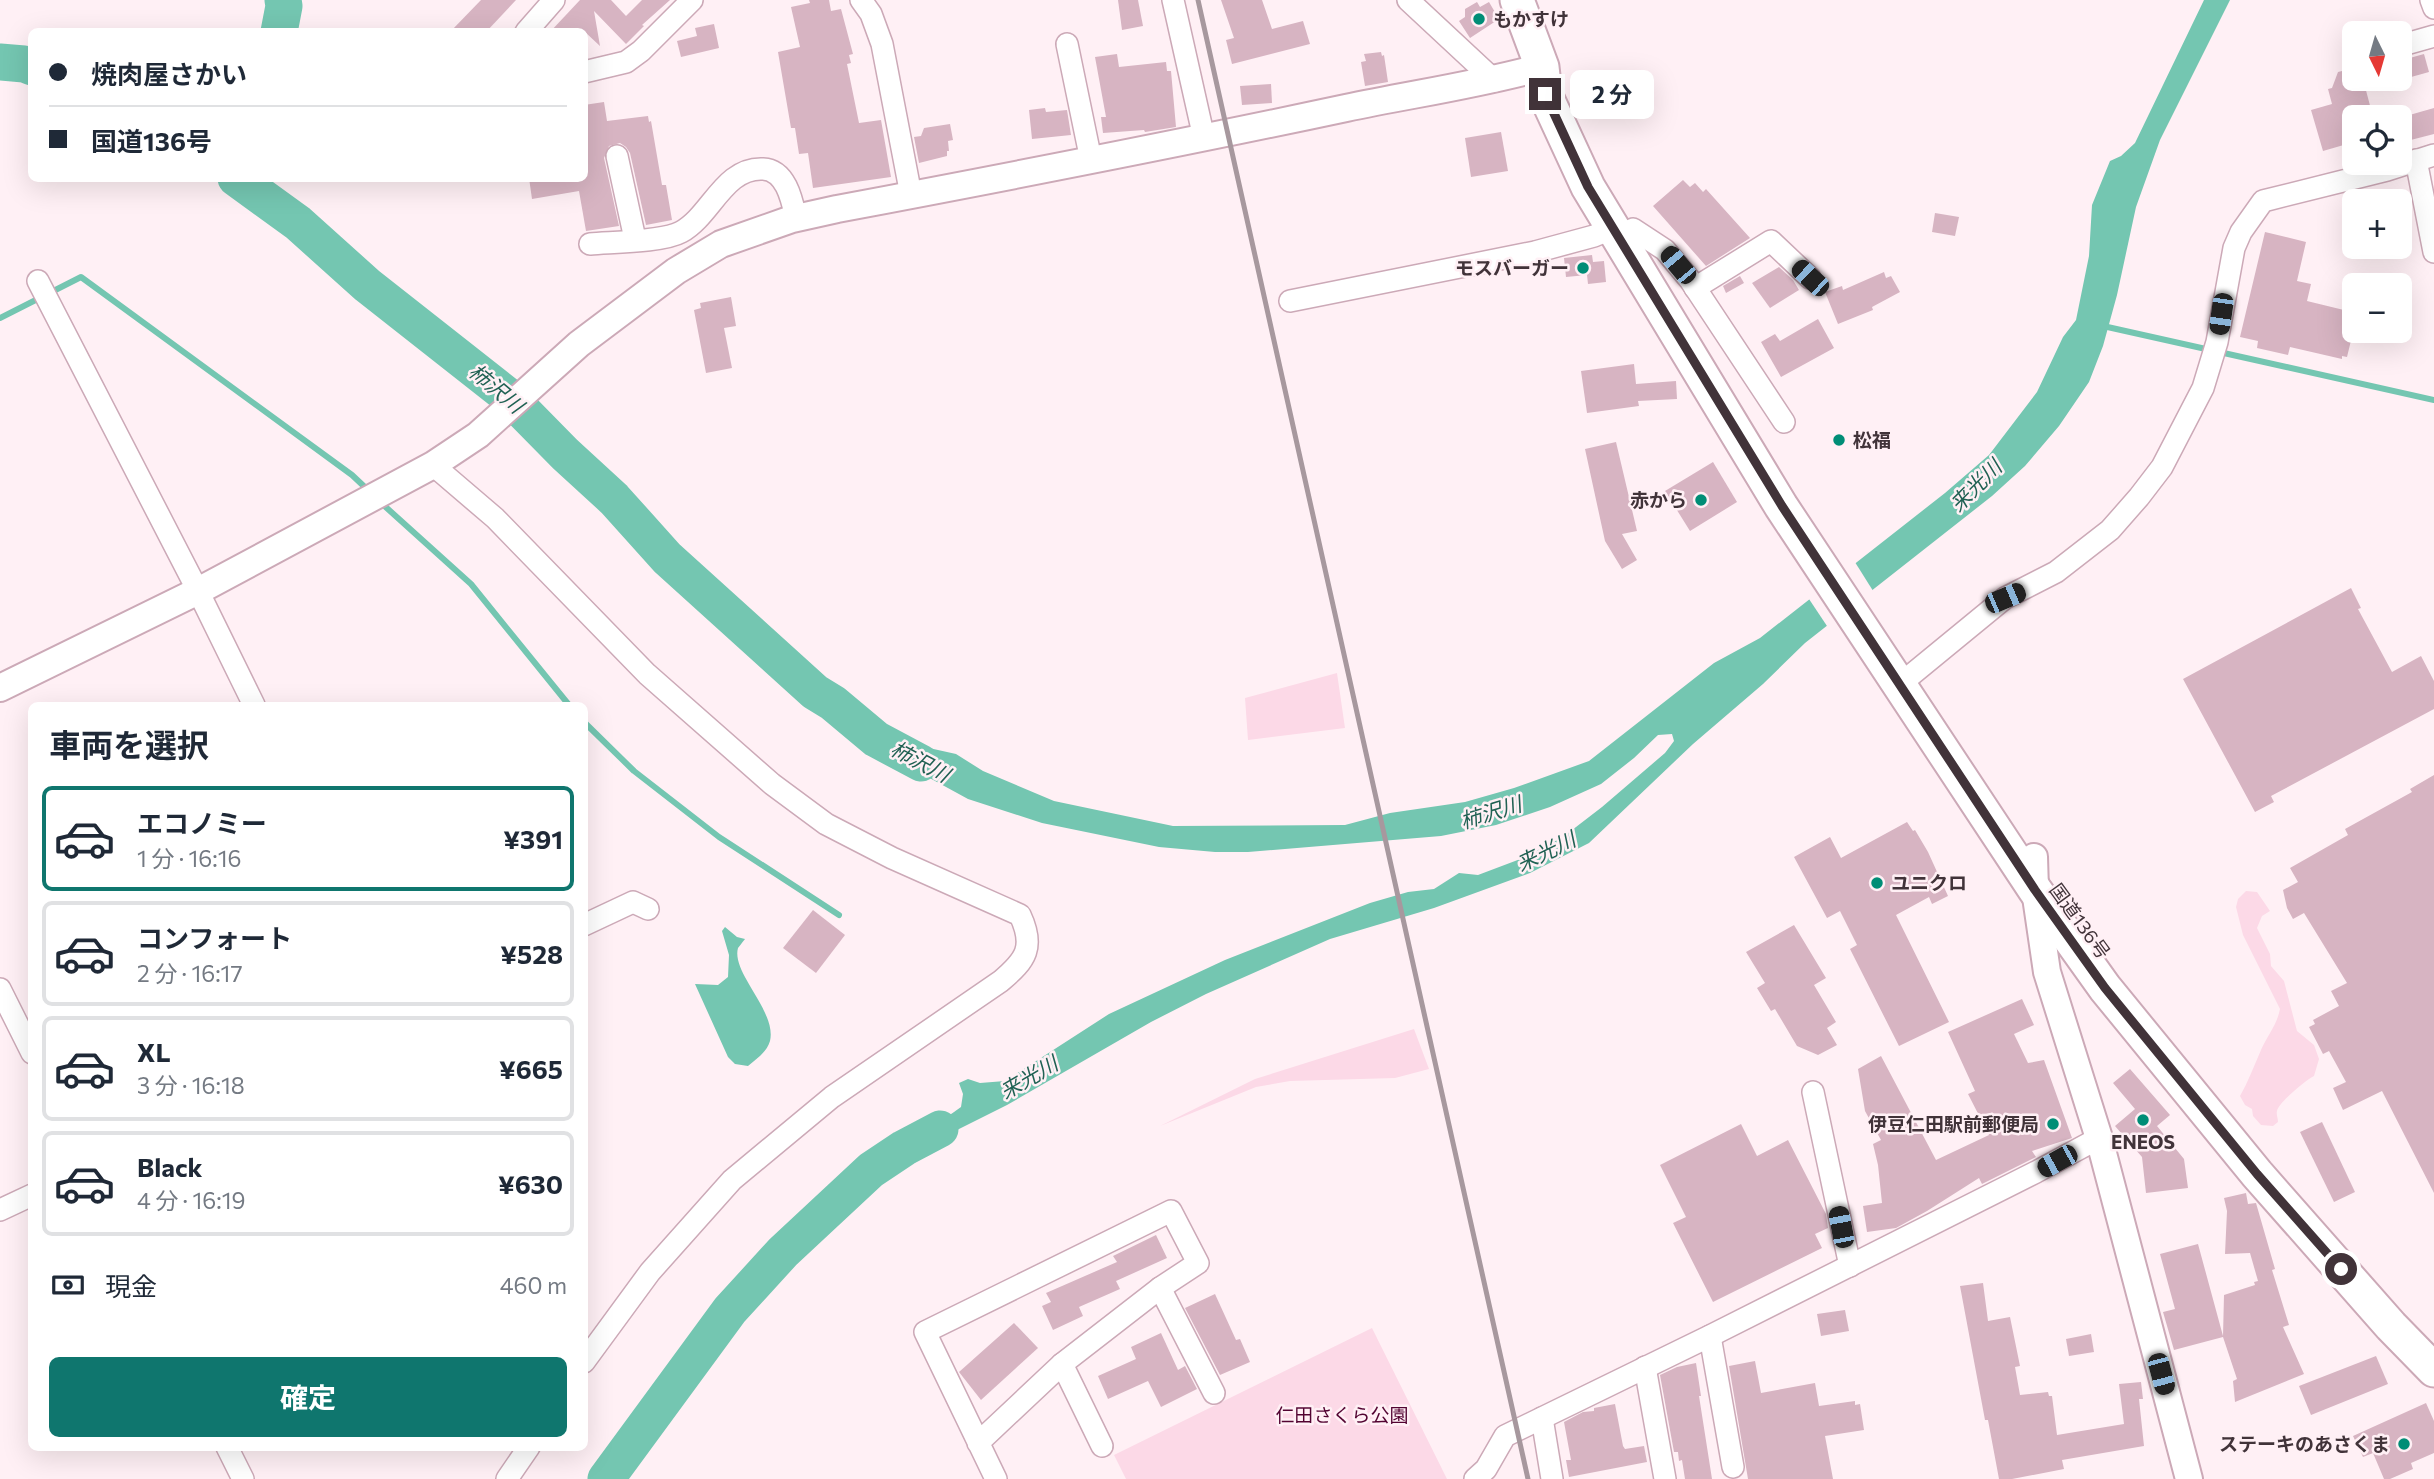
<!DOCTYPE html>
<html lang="ja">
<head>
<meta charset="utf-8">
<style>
  :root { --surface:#fff; --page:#f2f2f3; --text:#1f2937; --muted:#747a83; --line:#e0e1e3; --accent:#0f766e }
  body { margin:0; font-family:Commissioner,"Noto Sans JP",sans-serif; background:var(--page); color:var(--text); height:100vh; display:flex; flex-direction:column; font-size:26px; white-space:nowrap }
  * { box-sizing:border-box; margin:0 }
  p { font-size:23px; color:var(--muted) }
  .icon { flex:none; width:38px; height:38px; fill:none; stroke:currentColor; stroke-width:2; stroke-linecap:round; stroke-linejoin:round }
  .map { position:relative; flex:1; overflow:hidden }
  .sheet { position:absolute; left:28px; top:702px; width:560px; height:749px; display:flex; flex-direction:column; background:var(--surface); border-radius:10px; box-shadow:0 7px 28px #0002 }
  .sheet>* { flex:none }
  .guide { position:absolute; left:28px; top:28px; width:560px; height:154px; border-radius:10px; box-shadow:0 7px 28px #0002; display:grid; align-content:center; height:154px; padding:0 21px; background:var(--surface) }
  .needle { width:46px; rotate:175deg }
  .controls { position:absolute; left:2342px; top:21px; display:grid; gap:14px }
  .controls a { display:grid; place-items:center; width:70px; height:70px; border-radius:10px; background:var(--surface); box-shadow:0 7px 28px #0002; font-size:35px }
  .end { position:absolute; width:32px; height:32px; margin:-16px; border:9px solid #413339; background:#fff; box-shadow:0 0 0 4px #fff }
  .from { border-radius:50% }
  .bubble { position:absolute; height:49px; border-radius:10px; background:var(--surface); box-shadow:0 7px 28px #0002; font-size:23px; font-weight:700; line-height:49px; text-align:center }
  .car { position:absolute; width:21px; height:42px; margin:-21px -10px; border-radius:9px; box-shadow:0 0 5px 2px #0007; background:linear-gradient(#222 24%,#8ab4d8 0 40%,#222 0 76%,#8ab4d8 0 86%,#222 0) }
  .guide b { display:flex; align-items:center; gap:24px; height:66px; font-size:26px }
  .guide b+b { border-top:2px solid var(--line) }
  .guide i { width:18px; height:18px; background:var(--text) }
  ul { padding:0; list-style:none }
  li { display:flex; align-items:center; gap:21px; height:105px; margin:0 14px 10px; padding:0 7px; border:4px solid var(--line); border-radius:10px }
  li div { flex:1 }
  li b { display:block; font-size:26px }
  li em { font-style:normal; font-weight:700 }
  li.current { border-color:var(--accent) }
  li>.icon { width:63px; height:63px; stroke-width:1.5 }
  h2 { padding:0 21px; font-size:32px; line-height:84px }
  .pay { display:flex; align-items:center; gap:18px; height:77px; padding:0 21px; font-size:26px }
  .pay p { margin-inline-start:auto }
  .button { display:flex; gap:14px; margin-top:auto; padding:14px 21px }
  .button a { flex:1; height:80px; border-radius:10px; background:var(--accent); color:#fff; font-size:28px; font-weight:700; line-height:80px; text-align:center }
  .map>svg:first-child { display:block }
  .green { fill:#fcd9e7 }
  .water { fill:#74c6b1 }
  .pier { fill:#fff0f5 }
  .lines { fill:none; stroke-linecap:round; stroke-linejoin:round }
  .stream { stroke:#74c6b1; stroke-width:6 }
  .river { stroke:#74c6b1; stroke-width:37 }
  .building { fill:#d7b4c2 }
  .minor-casing { stroke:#cca9b7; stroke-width:24 }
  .tertiary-casing { stroke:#cca9b7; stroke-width:30 }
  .trunk-casing { stroke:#cca9b7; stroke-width:37 }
  .minor { stroke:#fff; stroke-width:21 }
  .tertiary { stroke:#fff; stroke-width:26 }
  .trunk { stroke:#fff; stroke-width:33 }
  .rail { stroke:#a7989e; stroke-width:5 }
  .route { stroke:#413339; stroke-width:9 }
  .poi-dot { fill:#008d76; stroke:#fff0f5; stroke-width:2.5 }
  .labels { text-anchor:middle; stroke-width:5; stroke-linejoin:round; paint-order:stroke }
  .poi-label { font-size:19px; font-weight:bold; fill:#413339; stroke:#fff0f5; text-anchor:end }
  .street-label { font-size:19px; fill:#413339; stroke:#fff0f5 }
  .park-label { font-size:19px; fill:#520331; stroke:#fff0f5 }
  .water-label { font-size:21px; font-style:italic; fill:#206153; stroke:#fff0f5 }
</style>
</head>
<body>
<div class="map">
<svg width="2434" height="1479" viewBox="0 0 2434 1479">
  <rect width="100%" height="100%" fill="#fff0f5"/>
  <!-- green -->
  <g class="green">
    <path d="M1337,673L1345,728L1248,740L1245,698Z"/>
    <path d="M2246,891L2257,892L2270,911L2262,916L2257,928L2270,954L2271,966L2284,981L2297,1031L2314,1045L2319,1059L2314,1076C2306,1080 2279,1102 2277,1111C2276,1114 2278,1118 2278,1122L2273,1126L2261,1125L2253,1116L2252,1109L2245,1105L2240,1096C2248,1082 2254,1066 2261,1050C2267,1036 2277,1025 2280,1009L2243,935L2236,907L2238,899Z"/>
    <path d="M1414,1029L1429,1069L1395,1078L1290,1081L1256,1087L1160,1126L1255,1079Z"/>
    <path d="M1372,1328L1447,1479H1126L1114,1455Z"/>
  </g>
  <!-- water -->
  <g class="water">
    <path d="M2204,0H2230L2160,140L2136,207L2117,295L2103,346L2089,382L2059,426L2025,466L1992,496L1805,643L1763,684L1693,744L1589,843L1530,873L1434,908L1330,939L1206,994L1151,1022L1007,1105L899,1159L891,1148C914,1133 939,1124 961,1107L963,1094L959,1083L968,1079L980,1083L1005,1081L1109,1014L1225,960L1370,903L1408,892L1434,889L1459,873L1478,875L1523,858L1563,837L1602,807L1665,753L1674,741L1672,734L1658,735L1634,758L1601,784L1550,807L1496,825L1441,836L1248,852H1215L1159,847L1042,823L968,799L871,746L882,730L920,746L956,754L983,771L1054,801L1173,826L1345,825L1390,813L1465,802L1514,788L1589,761L1714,663L1760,638L1945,493L1989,455L2037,392L2063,337L2076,320L2089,256L2092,205L2110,161L2121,156L2135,143Z"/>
    <path d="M725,927L737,937L745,939C744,940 739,947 738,948C731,973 777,1011 770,1041C767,1052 756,1059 748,1066L735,1064L728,1057L695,984L718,985L728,977L729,955L722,931Z"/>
  </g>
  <!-- pier -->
  <path class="pier" d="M1853,559L1875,594L1829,629L1807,596Z"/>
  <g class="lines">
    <!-- stream -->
    <g class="stream">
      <path d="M0,318L81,277L352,475L369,491"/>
      <path d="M2103,326L2434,400"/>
      <path d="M379,501L471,584L569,705"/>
      <path d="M584,722L634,771L719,837L839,915"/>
    </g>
    <!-- river -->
    <g class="river">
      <path d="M279,32L284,6L283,0"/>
      <path d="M0,62L24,64L32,67"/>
      <path d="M236,178L298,223L367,285L508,396L565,454L614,499L667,558L815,692L833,703L876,739L921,763"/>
      <path d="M606,1479L730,1310L783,1252L871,1170L904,1148L940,1129"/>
    </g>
  </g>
  <!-- building -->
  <g class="building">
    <path d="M481,0H516L486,32H450Z"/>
    <path d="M580,0H611L626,16L642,0H670L642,25L644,26L626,44L594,11L600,46L585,32H550Z"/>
    <path d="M809,0H829L831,11L841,9L853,54L849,55L851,63L847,64L859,123L881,120L891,177L813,188L808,153L799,154L795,128H791L778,52L800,47L791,7L810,3Z"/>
    <path d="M1118,0H1138L1143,26L1122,30Z"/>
    <path d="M1221,0H1262L1272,29L1303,21L1310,44L1232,64L1226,40L1234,38Z"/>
    <path d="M1477,2L1480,7L1489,2L1499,19L1470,38L1459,21L1465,17V9Z"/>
    <path d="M714,24L719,48L681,57L677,41L697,36L695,28Z"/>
    <path d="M1381,52L1382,56L1384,55L1388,82L1365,86L1361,62L1366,61L1364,54Z"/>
    <path d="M1117,54L1119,67L1166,62L1167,71H1171L1176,127L1145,132L1144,130L1103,133L1101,117H1106L1095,57Z"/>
    <path d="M2424,54L2429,72L2404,79L2399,61Z"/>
    <path d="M2354,68V79H2363L2373,117H2354V142L2323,151L2311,110L2332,104L2328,89L2332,88L2338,72Z"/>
    <path d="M1271,84L1272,103L1242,105L1240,86Z"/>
    <path d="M604,102L607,121L648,116L649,122L651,121L662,185H666L672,220L646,225L630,153L626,147L620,143L609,146L604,158L619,226L586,231L579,191L532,199L529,178H584V105Z"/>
    <path d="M1045,108L1046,112L1067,110L1071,135L1032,139L1029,110Z"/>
    <path d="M2434,108V134L2399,143V118Z"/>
    <path d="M950,124L953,140L948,141L949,151H947V156L919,163L914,137L921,136L924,128Z"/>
    <path d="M1501,132L1508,171L1471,177L1465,138Z"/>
    <path d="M1683,180L1690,187L1695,183L1703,192L1706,189L1750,238L1706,266L1653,206Z"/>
    <path d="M1935,213L1959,217L1955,236L1932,232Z"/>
    <path d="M2265,232L2306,242L2297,281L2311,284L2307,301L2352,312L2350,320H2354V328L2347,357L2342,356V359L2290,347L2288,355L2257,348L2258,341L2240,337Z"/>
    <path d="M1592,255L1593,262L1604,261L1606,282L1588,284L1587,275L1566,277L1564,258Z"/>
    <path d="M1779,267L1793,280L1799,290L1770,308L1752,283Z"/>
    <path d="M1884,272L1886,278L1891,276L1900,292L1872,307L1873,310L1838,324L1825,292L1842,286L1843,290Z"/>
    <path d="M1740,276L1744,283L1726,293L1723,286Z"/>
    <path d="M731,297L736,326L724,328L732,368L706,373L694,310L701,308L700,303Z"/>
    <path d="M1818,319L1834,348L1781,377L1761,342L1775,334L1780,341Z"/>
    <path d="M1634,364L1636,384L1676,381L1677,399L1638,401L1639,406L1587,413L1581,371Z"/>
    <path d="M1616,442L1637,531L1622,534L1637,560L1622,569L1605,541L1585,449Z"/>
    <path d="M1713,462L1737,502L1690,531L1665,491Z"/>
    <path d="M2351,588L2361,608L2358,609L2392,672L2421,656L2434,681V709L2271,796L2274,802L2255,812L2183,679Z"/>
    <path d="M2434,775V1193L2382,1091L2343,1110L2333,1088L2346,1082L2329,1051L2323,1054L2309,1027L2315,1024L2313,1020L2339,1006L2331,991L2347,983L2304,913L2293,919L2287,908L2283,890L2298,882L2290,868L2348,835L2345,829L2412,792L2410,789Z"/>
    <path d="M1907,822L1913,831L1915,830L1928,852L1948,896L1932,904L1929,897L1896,915L1949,1022L1899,1046L1850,949L1857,945L1840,911L1827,918L1794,857L1830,837L1841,858Z"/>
    <path d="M813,910L845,935L816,973L783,948Z"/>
    <path d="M1794,925L1826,978L1814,985L1836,1022L1827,1028L1837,1045L1818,1055L1797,1046L1775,1009L1771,1011L1757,988L1765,983L1746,952Z"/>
    <path d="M2022,999L2034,1025L2014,1034L2028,1063L2044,1060L2072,1138L2032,1151L2036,1157L1982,1184L1979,1178L1927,1211L1896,1228L1867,1232L1863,1206L1882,1203L1878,1165L1873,1144L1881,1140L1865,1111L1858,1069L1881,1056L1936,1160L1989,1135L1968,1094L1975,1091L1948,1032Z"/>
    <path d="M2130,1069L2170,1115L2157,1126L2184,1159L2188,1188L2146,1193L2142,1157L2115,1126L2135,1109L2113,1083Z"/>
    <path d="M2322,1122L2355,1192L2334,1202L2300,1132Z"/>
    <path d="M1741,1124L1757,1156L1788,1140L1826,1214L1828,1228L1815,1234L1822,1248L1713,1302L1673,1223L1686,1217L1660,1165Z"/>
    <path d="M2246,1193L2248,1204L2256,1203L2275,1269L2272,1270L2289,1325L2283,1327L2304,1374L2235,1402L2233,1381L2237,1379L2223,1337L2174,1350L2163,1312L2175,1309L2160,1254L2198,1244L2223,1336L2224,1295L2255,1285L2254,1282L2258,1281L2250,1253L2225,1254L2227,1211L2224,1198Z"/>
    <path d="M1156,1235L1167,1258L1116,1281L1120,1289L1079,1307L1083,1316L1053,1330L1042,1306L1051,1302L1046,1293L1117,1262L1113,1256Z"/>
    <path d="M1983,1283L1988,1321L2010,1317L2020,1366L2015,1367L2020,1395L2048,1392L2049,1396H2052L2057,1435L2124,1424L2119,1384L2141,1382L2143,1399H2139L2144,1446L2062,1460L2064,1469L2012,1479H1999L1988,1420H1985L1960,1286Z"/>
    <path d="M1215,1294L1236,1340L1240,1339L1250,1362L1220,1375L1185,1308Z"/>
    <path d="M1845,1310L1849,1331L1821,1336L1817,1314Z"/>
    <path d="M1014,1323L1038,1348L981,1400L959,1372Z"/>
    <path d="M1161,1333L1178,1370L1185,1366L1197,1389L1161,1407L1148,1381L1108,1399L1098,1376L1136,1359L1131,1347Z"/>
    <path d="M2091,1334L2094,1352L2069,1356L2066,1339Z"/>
    <path d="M2376,1356L2388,1384L2311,1415L2299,1386Z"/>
    <path d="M1755,1361L1761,1393L1815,1383L1819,1406L1855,1401V1405L1860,1404L1864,1430L1825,1436L1833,1479H1748L1729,1366Z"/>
    <path d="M1696,1363L1701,1396H1699L1712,1479H1685L1682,1460L1679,1461L1678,1452H1674L1660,1375L1677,1367Z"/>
    <path d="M2426,1403L2434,1421V1453L2411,1463L2413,1469L2390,1479H2384L2373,1453L2363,1457L2353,1436Z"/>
    <path d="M1615,1404L1623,1446L1625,1449L1644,1446L1647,1462L1569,1477L1566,1460H1571L1564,1422L1583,1412L1594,1411V1408Z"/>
  </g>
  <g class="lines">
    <defs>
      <g id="minor">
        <path d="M861,0L871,14L882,44L911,195"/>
        <path d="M1173,0L1204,138"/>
        <path d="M1408,0L1495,81"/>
        <path d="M2431,0L2434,8"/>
        <path d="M526,32L554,0"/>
        <path d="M1067,44L1091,160"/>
        <path d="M2399,46L2434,36"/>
        <path d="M584,72L626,62L641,51L692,0"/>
        <path d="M617,156L635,239"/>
        <path d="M2416,160L2434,252"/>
        <path d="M1633,229L1665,250L1690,280L1784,422"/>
        <path d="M590,244C611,242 663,242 681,232C711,216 724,167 763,169C786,170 792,200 796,218"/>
        <path d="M38,281L198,591L254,705"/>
        <path d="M1695,288L1771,241L1810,278"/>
        <path d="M1290,301L1535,252L1594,236L1613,228"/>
        <path d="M433,465L495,518L647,674L772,784L826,824L892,858L1020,915C1035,947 1026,960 1001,981L832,1097L732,1180L650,1272L584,1362"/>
        <path d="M1899,685L2005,598L2056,572L2110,530L2139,497L2162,467L2203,388L2217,342L2234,248L2241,232L2263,201L2387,170L2434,155"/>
        <path d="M584,925L633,902L648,909"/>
        <path d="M0,989L32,1053"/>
        <path d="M1813,1092L1850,1266"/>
        <path d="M0,1210L32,1195"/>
        <path d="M1160,1288L1214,1393"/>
        <path d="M1710,1336L1733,1467"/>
        <path d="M1062,1364L1102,1446"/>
        <path d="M1645,1367L1665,1479"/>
        <path d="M1542,1418L1552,1479"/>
        <path d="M978,1443L1062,1364L1160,1288L1198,1263L1171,1211L925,1332L996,1479"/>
        <path d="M227,1447L243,1479"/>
        <path d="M507,1479L529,1447"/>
        <path d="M1475,1479L1486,1469L1505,1436L1710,1336L2036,1172L2099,1138"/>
      </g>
      <g id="tertiary">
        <path d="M0,688L198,591L433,465L478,435L579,344L676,271L721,244L792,219L837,209C1007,177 1177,144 1346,108C1412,94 1478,85 1542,67"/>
        <path d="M2034,857L2035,890L2047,972L2099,1138L2189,1479"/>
      </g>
      <path id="trunk" d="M1517,0L1542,67L1545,94L1588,187L1781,506L2035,890L2105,988L2257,1174L2391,1326L2434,1370"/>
    </defs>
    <!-- minor casing -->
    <use href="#minor" class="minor-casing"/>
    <!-- tertiary casing -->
    <use href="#tertiary" class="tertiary-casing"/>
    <!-- trunk casing -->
    <use href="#trunk" class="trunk-casing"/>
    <!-- minor -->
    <use href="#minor" class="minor"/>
    <!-- tertiary -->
    <use href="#tertiary" class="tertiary"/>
    <!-- trunk -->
    <use href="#trunk" class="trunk"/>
    <!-- rail -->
    <path class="rail" d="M1198,0L1528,1479"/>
  </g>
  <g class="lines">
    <!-- route -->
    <path class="route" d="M1545,94L1588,187L1782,506L2035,890L2105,988L2257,1174L2341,1269"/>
  </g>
  <!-- markers -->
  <g class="poi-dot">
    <circle cx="1479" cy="19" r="7"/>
    <circle cx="1583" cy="268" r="7"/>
    <circle cx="1839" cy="440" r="7"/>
    <circle cx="1701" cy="500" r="7"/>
    <circle cx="1877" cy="883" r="7"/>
    <circle cx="2143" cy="1120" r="7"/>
    <circle cx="2053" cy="1124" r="7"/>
    <circle cx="2404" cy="1444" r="7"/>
  </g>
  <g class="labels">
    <!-- poi labels -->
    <g class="poi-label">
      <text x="1493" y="26" text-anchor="start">もかすけ</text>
      <text x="1569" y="275">モスバーガー</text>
      <text x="1853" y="447" text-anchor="start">松福</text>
      <text x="1687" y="507">赤から</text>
      <text x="1891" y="890" text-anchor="start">ユニクロ</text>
      <text x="2039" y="1131">伊豆仁田駅前郵便局</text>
      <text x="2143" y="1149" text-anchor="middle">ENEOS</text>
      <text x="2390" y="1451">ステーキのあさくま</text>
    </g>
    <!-- street labels -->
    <g class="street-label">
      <text transform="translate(2080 921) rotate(54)" y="7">国道136号</text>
    </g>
    <!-- park labels -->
    <g class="park-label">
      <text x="1342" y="1422">仁田さくら公園</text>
    </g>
    <!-- water labels -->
    <g class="water-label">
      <text transform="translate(496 389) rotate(40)" y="7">柿沢川</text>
      <text transform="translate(1976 486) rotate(-45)" y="7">来光川</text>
      <text transform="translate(920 762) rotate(28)" y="7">柿沢川</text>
      <text transform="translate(1491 813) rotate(-17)" y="7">柿沢川</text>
      <text transform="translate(1546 852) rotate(-26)" y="7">来光川</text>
      <text transform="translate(1029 1078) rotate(-30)" y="7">来光川</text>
    </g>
  </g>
</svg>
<div class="controls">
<a><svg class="needle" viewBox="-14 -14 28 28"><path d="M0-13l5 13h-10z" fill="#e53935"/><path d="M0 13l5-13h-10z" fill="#747a83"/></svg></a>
<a><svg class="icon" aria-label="locate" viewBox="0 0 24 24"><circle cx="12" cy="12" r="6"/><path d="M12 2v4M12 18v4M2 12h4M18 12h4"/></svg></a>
<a>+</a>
<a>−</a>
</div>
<i class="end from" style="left:2341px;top:1269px"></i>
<i class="end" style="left:1545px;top:94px"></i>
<div class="bubble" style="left:1570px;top:70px;width:84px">2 分</div>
<i class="car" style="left:1678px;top:265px;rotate:320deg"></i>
<i class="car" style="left:1810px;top:278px;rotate:313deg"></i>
<i class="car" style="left:2221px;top:314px;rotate:188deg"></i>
<i class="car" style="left:2005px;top:598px;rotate:67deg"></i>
<i class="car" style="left:2057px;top:1161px;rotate:241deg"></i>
<i class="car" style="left:1841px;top:1227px;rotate:349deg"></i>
<i class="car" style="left:2161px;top:1374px;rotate:165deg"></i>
<div class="guide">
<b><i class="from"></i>焼肉屋さかい</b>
<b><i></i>国道136号</b>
</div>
<section class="sheet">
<h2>車両を選択</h2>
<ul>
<li class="current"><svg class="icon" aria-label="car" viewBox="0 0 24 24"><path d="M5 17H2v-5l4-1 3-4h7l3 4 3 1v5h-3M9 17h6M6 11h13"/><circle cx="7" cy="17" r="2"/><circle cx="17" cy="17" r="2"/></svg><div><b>エコノミー</b><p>1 分 · 16:16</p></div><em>¥391</em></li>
<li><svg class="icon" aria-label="car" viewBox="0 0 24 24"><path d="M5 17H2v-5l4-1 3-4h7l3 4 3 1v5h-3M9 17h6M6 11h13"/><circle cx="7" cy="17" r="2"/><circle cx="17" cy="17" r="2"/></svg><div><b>コンフォート</b><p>2 分 · 16:17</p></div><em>¥528</em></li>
<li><svg class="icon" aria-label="car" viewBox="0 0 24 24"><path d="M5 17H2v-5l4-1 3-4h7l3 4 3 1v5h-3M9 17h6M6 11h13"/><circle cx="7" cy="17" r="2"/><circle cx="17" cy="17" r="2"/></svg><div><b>XL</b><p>3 分 · 16:18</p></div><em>¥665</em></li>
<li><svg class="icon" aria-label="car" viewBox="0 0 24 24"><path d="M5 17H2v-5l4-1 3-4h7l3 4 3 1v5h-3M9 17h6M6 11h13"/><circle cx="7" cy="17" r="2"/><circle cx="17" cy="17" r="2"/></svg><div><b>Black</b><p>4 分 · 16:19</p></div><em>¥630</em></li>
</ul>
<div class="pay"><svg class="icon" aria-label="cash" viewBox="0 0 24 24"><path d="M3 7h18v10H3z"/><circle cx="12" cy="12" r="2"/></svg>現金<p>460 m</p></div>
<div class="button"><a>確定</a></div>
</section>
</div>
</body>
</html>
